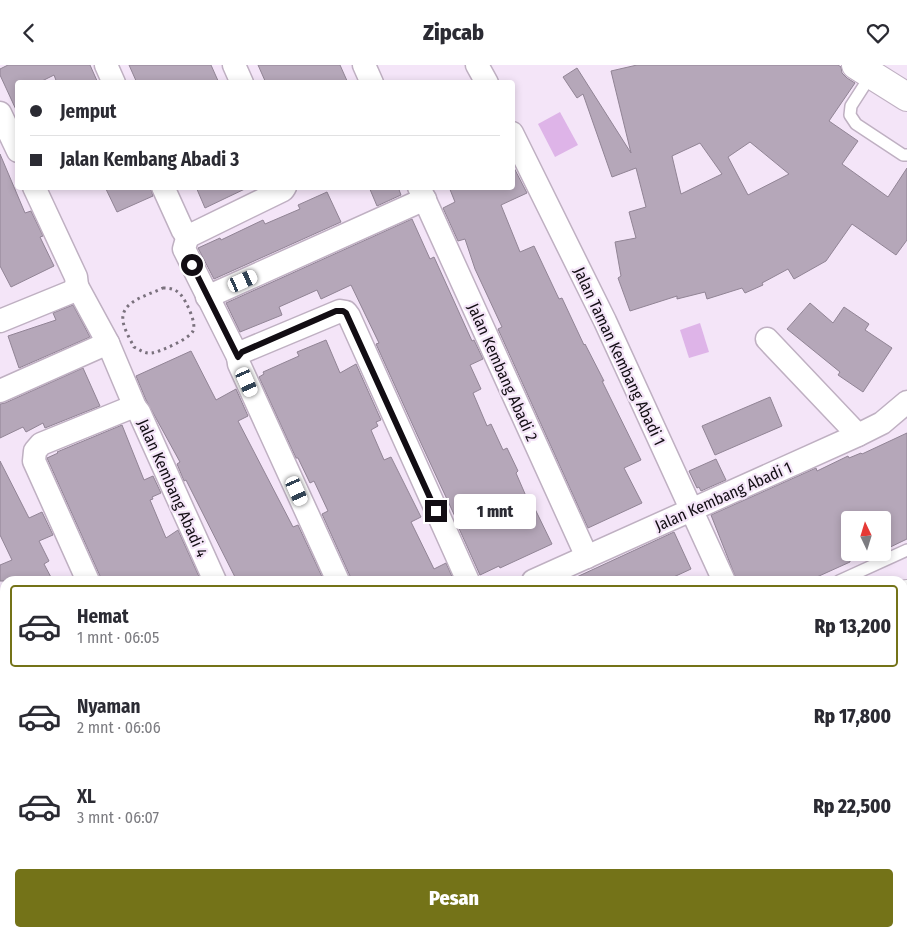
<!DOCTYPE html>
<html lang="id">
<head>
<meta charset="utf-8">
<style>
  :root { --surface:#fff; --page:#f7f7f7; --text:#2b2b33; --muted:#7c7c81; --line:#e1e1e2; --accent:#747318 }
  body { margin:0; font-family:"Fira Sans Condensed",sans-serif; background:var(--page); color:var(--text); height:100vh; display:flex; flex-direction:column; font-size:19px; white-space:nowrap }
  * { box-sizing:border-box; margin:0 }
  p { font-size:16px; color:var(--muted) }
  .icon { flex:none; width:28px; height:28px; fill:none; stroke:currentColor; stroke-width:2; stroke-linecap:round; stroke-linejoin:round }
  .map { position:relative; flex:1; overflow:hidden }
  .panel { position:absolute; left:0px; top:511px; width:908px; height:361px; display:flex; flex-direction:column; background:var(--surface); border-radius:15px 15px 0 0; box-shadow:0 2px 8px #0003 }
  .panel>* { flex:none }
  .guide { position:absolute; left:15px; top:15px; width:500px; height:110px; border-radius:5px; box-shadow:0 2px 8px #0003; display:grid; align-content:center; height:110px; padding:0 15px; background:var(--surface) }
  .needle { width:32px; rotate:356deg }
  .buttons { position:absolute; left:841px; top:446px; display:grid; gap:10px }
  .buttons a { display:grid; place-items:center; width:50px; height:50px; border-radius:5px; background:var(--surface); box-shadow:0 2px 8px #0003; font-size:25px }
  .end { position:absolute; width:22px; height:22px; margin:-11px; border:6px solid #120d13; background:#fff; box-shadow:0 0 0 2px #fff }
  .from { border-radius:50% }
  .bubble { position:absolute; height:35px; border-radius:5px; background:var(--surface); box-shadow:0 2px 8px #0003; font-size:16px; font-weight:800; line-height:35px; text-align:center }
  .car { position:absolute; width:15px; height:30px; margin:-15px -8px; border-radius:6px; box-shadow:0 0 4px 1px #0007; background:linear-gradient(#fff 24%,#345 0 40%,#fff 0 76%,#345 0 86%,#fff 0) }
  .guide b { display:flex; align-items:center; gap:18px; height:48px; font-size:19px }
  .guide b+b { border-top:1px solid var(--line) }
  .guide i { width:12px; height:12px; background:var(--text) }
  ul { padding:9px 0 0; list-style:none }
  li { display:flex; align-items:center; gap:15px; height:82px; margin:0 10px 8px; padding:0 5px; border:2px solid transparent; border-radius:5px }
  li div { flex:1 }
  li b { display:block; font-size:19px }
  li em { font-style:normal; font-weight:800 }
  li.current { border-color:var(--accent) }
  li>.icon { width:45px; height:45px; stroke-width:1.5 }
  .cta { display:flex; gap:10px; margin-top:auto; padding:10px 15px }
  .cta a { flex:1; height:58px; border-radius:5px; background:var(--accent); color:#fff; font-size:20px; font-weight:800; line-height:58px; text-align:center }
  header { display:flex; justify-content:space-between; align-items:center; height:65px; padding:0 15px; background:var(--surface); font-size:22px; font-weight:800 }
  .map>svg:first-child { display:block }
  .green { fill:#deb4e8 }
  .building { fill:#b5a7b9; stroke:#918495; fill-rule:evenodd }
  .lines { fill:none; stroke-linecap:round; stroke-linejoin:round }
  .lane-casing { stroke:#bfb0c2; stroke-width:14 }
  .street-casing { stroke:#bfb0c2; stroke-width:25 }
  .secondary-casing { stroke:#bfb0c2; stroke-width:30 }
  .path { stroke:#7a717d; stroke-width:3; stroke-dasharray:2.5 4; stroke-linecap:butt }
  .lane { stroke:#fff; stroke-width:11 }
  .street { stroke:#fff; stroke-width:22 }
  .secondary { stroke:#fff; stroke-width:28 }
  .route { stroke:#120d13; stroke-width:6 }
  .labels { text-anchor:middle; stroke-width:4.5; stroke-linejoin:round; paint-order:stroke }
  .street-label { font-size:16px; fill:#120d13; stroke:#f4e5f8 }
</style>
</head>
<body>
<header><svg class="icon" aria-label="back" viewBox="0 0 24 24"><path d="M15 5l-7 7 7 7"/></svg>Zipcab<svg class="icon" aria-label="heart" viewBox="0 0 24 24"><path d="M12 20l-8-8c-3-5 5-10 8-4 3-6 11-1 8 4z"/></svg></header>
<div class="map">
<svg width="907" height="872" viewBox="0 0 907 872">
  <rect width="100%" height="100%" fill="#f4e5f8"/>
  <!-- green -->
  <g class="green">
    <path d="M560,47L578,80L555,92L538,59Z"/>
    <path d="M700,258L709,287L689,293L680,265Z"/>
  </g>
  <!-- building -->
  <g class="building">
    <path d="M8,0H90L98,18H57L54,10L38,18H18V49L0,10V4Z"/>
    <path d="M129,0H211L219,18H137Z"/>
    <path d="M258,0H340L348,18H266Z"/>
    <path d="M637,0H838L841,2L842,8L847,13L855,18L829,56L858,76L842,99L888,132L907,103V175L896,190L852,159L826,196L794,214L788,204L762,218L763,220L745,228L742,223L707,234L705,227L677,234V231L630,246L618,213L621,211L615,177L636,173L629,147L646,142L636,103L612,112L583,29L577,33L563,12L577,3L631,88L611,6ZM750,77L789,109L748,130L728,92ZM700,78L722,109L681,129L672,91Z"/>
    <path d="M0,89L25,148L31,146L43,171L40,172L54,201L11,222L0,201Z"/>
    <path d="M512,99L527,128L501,140L520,187L534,181L559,234L562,233L584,280L585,279L604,316H602L641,395L624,403L642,438L588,463L498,264L502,262L475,204L465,174L458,176L443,143L455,137L449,122H512Z"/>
    <path d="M105,122H150L153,131L117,147Z"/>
    <path d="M196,122H249L205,143Z"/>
    <path d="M369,122H398L401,130L377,141Z"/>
    <path d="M327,127L341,157L214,214L198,183L220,173L221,175L263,155L265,159L300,144L298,140Z"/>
    <path d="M412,154L430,194L434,192L472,276L474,275L483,294L470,300L481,324L473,328L487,361L491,359L503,385L507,383L518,406L516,408L532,445L535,444L552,479L500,503L499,501L480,510L457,459L458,458L420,376L376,279L379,278L351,220L321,234L317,225L279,242L282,250L240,267L226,238Z"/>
    <path d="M810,238L833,258L844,242L869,259L865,265L892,283L863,327L838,310L840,307L787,264Z"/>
    <path d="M73,240L90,272L19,303L8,271L56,255L53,248Z"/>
    <path d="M326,275L340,308L356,299L381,355L376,357L378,361L371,365L384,395L391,392L421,452L411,457L434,504L446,498L454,516H351L350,511L322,449L328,446L314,416L310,418L298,393H296L259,312L264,309L263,307L299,291L297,287Z"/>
    <path d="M191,286L216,335L236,324L248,351L238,356L293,462L298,460L324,516H237L186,415L184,416L177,399L180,397L146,335L136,311Z"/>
    <path d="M83,303L100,341L45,363L43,358L26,367L23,362L0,373V339L5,338Z"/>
    <path d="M770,332L782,361L715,390L702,361Z"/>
    <path d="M122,360L144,415L153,411L161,428L152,432L153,434L150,435L166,473L178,465L201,516H101L100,511L47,393L58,388L57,387Z"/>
    <path d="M907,368V474L882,486V455H850V497L808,516H737L711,450L816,403L817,406L848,391L849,393L861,388L862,389Z"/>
    <path d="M716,394L726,415L701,426L699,422L697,423L689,406Z"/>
    <path d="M0,396L29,453L42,447L53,470L39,476L49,496L44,499L53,516H0V500L12,495L0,470Z"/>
    <path d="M674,467L691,504L665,516H568Z"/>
  </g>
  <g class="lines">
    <defs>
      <g id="lane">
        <path d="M871,10L851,41L850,50L856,59L903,90H907"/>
        <path d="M839,516L907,485"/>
        <path d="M902,626L907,624"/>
      </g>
      <g id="street">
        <path d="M106,0L114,18"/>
        <path d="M234,0L242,18"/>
        <path d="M364,0L372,18"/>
        <path d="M477,0L487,18"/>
        <path d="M0,48L18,86"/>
        <path d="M512,68L605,256L724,516"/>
        <path d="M163,122L183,166L191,170L283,125L285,122"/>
        <path d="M419,122L587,492"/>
        <path d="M188,170L184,184L238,292"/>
        <path d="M77,221L108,278L135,342"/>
        <path d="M207,232L425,134"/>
        <path d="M0,256L71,227L77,221L76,212L34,122"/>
        <path d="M767,274L858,370"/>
        <path d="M0,326L108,278"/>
        <path d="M88,516L34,396L35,386L41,379L132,342H135L139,347L215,516"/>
        <path d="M338,516L239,299L238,292L242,287L340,246L346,247L349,251L468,516"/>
        <path d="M533,516L858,370L882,358L907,337"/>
        <path d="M0,621L5,632"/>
        <path d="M902,760L907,771"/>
        <path d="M112,868L114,872"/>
        <path d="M736,868L738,872"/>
        <path d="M779,868L781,872"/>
      </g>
      <g id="secondary">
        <path d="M856,0L907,32"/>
        <path d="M902,531L907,529"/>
        <path d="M902,585L907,583"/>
        <path d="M153,872L162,868"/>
        <path d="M267,872L278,868"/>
      </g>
    </defs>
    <!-- lane casing -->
    <use href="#lane" class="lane-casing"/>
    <!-- street casing -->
    <use href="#street" class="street-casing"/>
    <!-- secondary casing -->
    <use href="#secondary" class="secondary-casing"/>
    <!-- path -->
    <path class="path" d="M163,223C170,223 176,224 181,230C186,236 197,258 193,266C189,274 162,286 152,288C145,289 140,285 134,282C130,274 124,264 123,256C120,236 149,230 163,223Z"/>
    <!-- lane -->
    <use href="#lane" class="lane"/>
    <!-- street -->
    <use href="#street" class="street"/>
    <!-- secondary -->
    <use href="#secondary" class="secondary"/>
  </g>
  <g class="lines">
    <!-- route -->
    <path class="route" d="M192,200L238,292L242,287L336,246H343L346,248L436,446"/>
  </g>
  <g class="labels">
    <!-- street labels -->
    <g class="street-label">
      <text transform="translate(620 291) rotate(65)" y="6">Jalan Taman Kembang Abadi 1</text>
      <text transform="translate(503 307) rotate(66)" y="6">Jalan Kembang Abadi 2</text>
      <text transform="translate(173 423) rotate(66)" y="6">Jalan Kembang Abadi 4</text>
      <text transform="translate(723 431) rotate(-24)" y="6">Jalan Kembang Abadi 1</text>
    </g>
  </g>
</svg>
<div class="buttons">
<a><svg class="needle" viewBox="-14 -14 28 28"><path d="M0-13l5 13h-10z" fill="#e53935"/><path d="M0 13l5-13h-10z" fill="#7c7c81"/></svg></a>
</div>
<i class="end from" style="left:192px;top:200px"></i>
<i class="end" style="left:436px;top:446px"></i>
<div class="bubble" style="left:454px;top:429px;width:82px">1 mnt</div>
<i class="car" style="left:243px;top:216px;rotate:66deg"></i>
<i class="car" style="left:247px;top:317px;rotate:156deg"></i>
<i class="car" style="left:297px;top:426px;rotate:156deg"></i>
<div class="guide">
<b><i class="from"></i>Jemput</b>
<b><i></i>Jalan Kembang Abadi 3</b>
</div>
<section class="panel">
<ul>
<li class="current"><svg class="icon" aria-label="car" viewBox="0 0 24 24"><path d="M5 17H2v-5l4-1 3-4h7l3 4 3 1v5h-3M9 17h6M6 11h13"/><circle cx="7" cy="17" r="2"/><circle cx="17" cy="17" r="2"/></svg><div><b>Hemat</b><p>1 mnt · 06:05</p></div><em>Rp 13,200</em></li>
<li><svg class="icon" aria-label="car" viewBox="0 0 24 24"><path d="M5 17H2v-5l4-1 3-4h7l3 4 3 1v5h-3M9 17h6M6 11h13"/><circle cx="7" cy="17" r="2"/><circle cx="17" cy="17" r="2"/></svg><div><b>Nyaman</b><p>2 mnt · 06:06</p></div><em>Rp 17,800</em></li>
<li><svg class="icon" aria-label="car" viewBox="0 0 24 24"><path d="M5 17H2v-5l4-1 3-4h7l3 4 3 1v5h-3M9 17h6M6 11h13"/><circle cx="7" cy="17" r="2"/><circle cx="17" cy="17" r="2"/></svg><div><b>XL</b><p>3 mnt · 06:07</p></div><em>Rp 22,500</em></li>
</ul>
<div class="cta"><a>Pesan</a></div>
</section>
</div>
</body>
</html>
